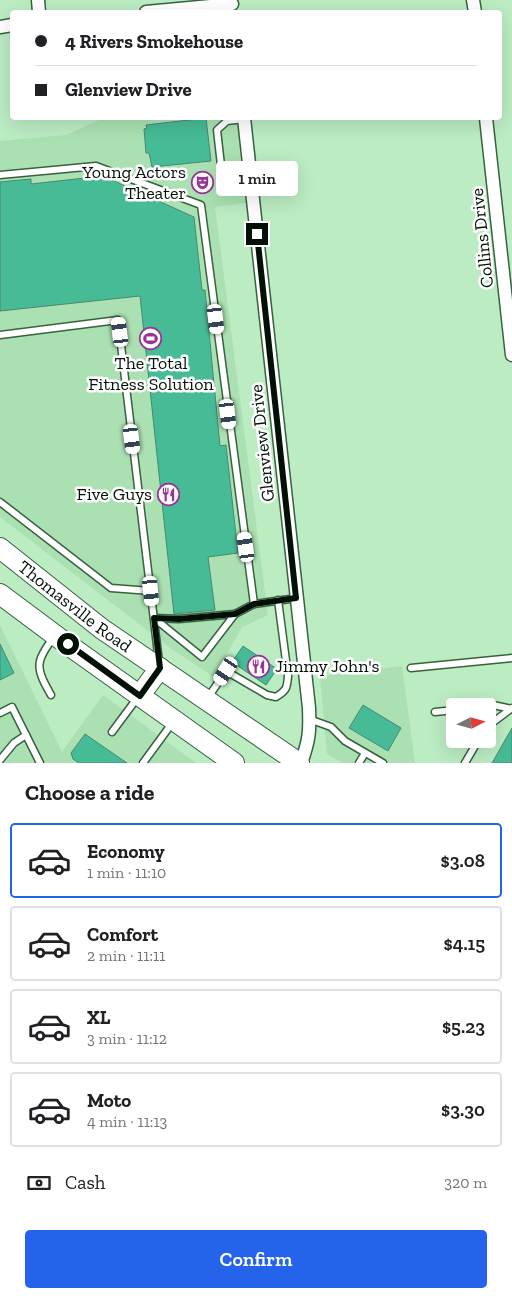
<!DOCTYPE html>
<html lang="en">
<head>
<meta charset="utf-8">
<style>
  :root { --surface:#fff; --page:#f2f2f2; --text:#202124; --muted:#757577; --line:#e0e0e0; --accent:#2563eb }
  body { margin:0; font-family:"Zilla Slab",serif; background:var(--page); color:var(--text); height:100vh; display:flex; flex-direction:column; font-size:19px; white-space:nowrap }
  * { box-sizing:border-box; margin:0 }
  p { font-size:16px; color:var(--muted) }
  .icon { flex:none; width:28px; height:28px; fill:none; stroke:currentColor; stroke-width:2; stroke-linecap:round; stroke-linejoin:round }
  .map { position:relative; height:763px; overflow:hidden }
  .details { display:flex; flex-direction:column; background:var(--surface); flex:1 }
  .details>* { flex:none }
  .guide { position:absolute; left:10px; top:10px; width:492px; height:110px; border-radius:5px; box-shadow:0 5px 20px #0002; display:grid; align-content:center; height:110px; padding:0 25px; background:var(--surface) }
  .needle { width:32px; rotate:84deg }
  .fabs { position:absolute; left:446px; top:698px; display:grid; gap:10px }
  .fabs a { display:grid; place-items:center; width:50px; height:50px; border-radius:5px; background:var(--surface); box-shadow:0 5px 20px #0002; font-size:25px }
  .end { position:absolute; width:22px; height:22px; margin:-11px; border:6px solid #021105; background:#fff; box-shadow:0 0 0 2px #fff }
  .from { border-radius:50% }
  .bubble { position:absolute; height:35px; border-radius:5px; background:var(--surface); box-shadow:0 5px 20px #0002; font-size:16px; font-weight:600; line-height:35px; text-align:center }
  .car { position:absolute; width:15px; height:30px; margin:-15px -8px; border-radius:6px; box-shadow:0 0 4px 1px #0007; background:linear-gradient(#fff 24%,#345 0 40%,#fff 0 76%,#345 0 86%,#fff 0) }
  .guide b { display:flex; align-items:center; gap:18px; height:48px; font-size:19px }
  .guide b+b { border-top:1px solid var(--line) }
  .guide i { width:12px; height:12px; background:var(--text) }
  ul { padding:0; list-style:none }
  li { display:flex; align-items:center; gap:15px; height:75px; margin:0 10px 8px; padding:0 15px; border:2px solid var(--line); border-radius:5px }
  li div { flex:1 }
  li b { display:block; font-size:19px }
  li em { font-style:normal; font-weight:600 }
  li.active { border-color:var(--accent) }
  li>.icon { width:45px; height:45px; stroke-width:1.5 }
  h2 { padding:0 25px; font-size:22px; line-height:60px }
  .pay { display:flex; align-items:center; gap:12px; height:55px; padding:0 25px; font-size:19px }
  .pay p { margin-inline-start:auto }
  .action { display:flex; gap:10px; margin-top:auto; padding:10px 25px }
  .action a { flex:1; height:58px; border-radius:5px; background:var(--accent); color:#fff; font-size:20px; font-weight:600; line-height:58px; text-align:center }
  .map>svg:first-child { display:block }
  .built { fill:#abe1b2 }
  .building { fill:#47bb96; stroke:#478871 }
  .lines { fill:none; stroke-linecap:round; stroke-linejoin:round }
  .service-casing { stroke:#36623e; stroke-width:9 }
  .minor-casing { stroke:#36623e; stroke-width:15 }
  .primary-casing { stroke:#36623e; stroke-width:22 }
  .service { stroke:#fff; stroke-width:6 }
  .minor { stroke:#fff; stroke-width:12 }
  .primary { stroke:#fff; stroke-width:20 }
  .route { stroke:#021105; stroke-width:6 }
  .labels { text-anchor:middle; stroke-width:5; stroke-linejoin:round; paint-order:stroke }
  .poi-label { font-size:18px; fill:#021105; stroke:#fefefe; text-anchor:end }
  .street-label { font-size:18px; fill:#021105; stroke:#fefefe }
</style>
</head>
<body>
<div class="map">
<svg width="512" height="763" viewBox="0 0 512 763">
  <rect width="100%" height="100%" fill="#bbecc2"/>
  <!-- built -->
  <g class="built">
    <path d="M103,118H238L247,203L215,207L268,615L242,627L214,677L173,650L0,517V141L66,135Z"/>
    <path d="M0,625L62,752L103,695L196,763H0Z"/>
    <path d="M402,666L415,763H342L327,754L320,676Z"/>
  </g>
  <!-- building -->
  <g class="building">
    <path d="M206,118L211,161L152,167L149,153H146L144,129L147,128L146,125Z"/>
    <path d="M103,176L194,217L202,290H205L220,446L226,445L238,553L208,557L215,610L174,614L140,296L0,311V182L31,179V184Z"/>
    <path d="M0,644L14,673L0,680Z"/>
    <path d="M243,646L277,669L266,685L232,662Z"/>
    <path d="M363,705L401,728L388,751L349,728Z"/>
    <path d="M512,728V763H492Z"/>
    <path d="M85,734L127,763H79L73,759L71,753Z"/>
  </g>
  <g class="lines">
    <defs>
      <g id="service">
        <path d="M244,119L227,121L217,130L222,174L236,179L251,177"/>
        <path d="M0,175L96,166L201,205L254,604"/>
        <path d="M0,335L118,320L159,662"/>
        <path d="M0,502L111,588L151,591"/>
        <path d="M154,618L202,657L235,614L254,604L297,598"/>
        <path d="M154,618L179,619L235,614"/>
        <path d="M411,668L512,658"/>
        <path d="M51,695C46,686 37,672 40,661C42,652 50,643 54,636"/>
        <path d="M207,699L226,671L267,695L276,697C287,690 287,688 288,676L278,600"/>
        <path d="M484,706L493,705L512,709"/>
        <path d="M435,712L455,710"/>
        <path d="M0,713L12,707L40,763"/>
        <path d="M309,719L331,727L345,741L383,763"/>
        <path d="M488,726L512,708"/>
        <path d="M112,732L138,697"/>
        <path d="M0,760L14,743L26,735"/>
        <path d="M143,763L173,722"/>
        <path d="M359,763L365,753"/>
        <path d="M465,763L479,739"/>
      </g>
      <g id="minor">
        <path d="M38,0L39,12"/>
        <path d="M473,0L475,12"/>
        <path d="M146,12L232,4"/>
        <path d="M0,27L12,25"/>
        <path d="M244,118L309,708C310,732 309,741 301,763"/>
        <path d="M486,118L512,355"/>
      </g>
      <g id="primary">
        <path id="s1" d="M0,548L102,629L299,763"/>
        <path d="M0,594L67,644L234,763"/>
        <path d="M140,695L160,668"/>
      </g>
    </defs>
    <!-- service casing -->
    <use href="#service" class="service-casing"/>
    <!-- minor casing -->
    <use href="#minor" class="minor-casing"/>
    <!-- primary casing -->
    <use href="#primary" class="primary-casing"/>
    <!-- service -->
    <use href="#service" class="service"/>
    <!-- minor -->
    <use href="#minor" class="minor"/>
    <!-- primary -->
    <use href="#primary" class="primary"/>
  </g>
  <g class="lines">
    <!-- route -->
    <path class="route" d="M68,644L140,696L160,668L154,618L179,619L235,614L254,604L296,598L257,234"/>
  </g>
  <!-- icons -->
  <defs>
    <symbol id="theatre-ring" viewBox="-11 -11 22 22"><circle r="9.5" fill="#fefefe" stroke="#993398" stroke-width="1.5"/><path d="M-5-5.5Q0-4 5-5.5V0Q5 5 0 6Q-5 5-5 0ZM-3.3-2.5H-1v1.5H-3.3ZM1-2.5H3.3v1.5H1ZM-2.8 1Q0 5.5 2.8 1Z" fill="#993398"/></symbol>
    <symbol id="stadium-ring" viewBox="-11 -11 22 22"><circle r="9.5" fill="#fefefe" stroke="#993398" stroke-width="1.5"/><path d="M0-5a6.5 5 0 1 0 0 10a6.5 5 0 1 0 0-10ZM-3.5-1.8h7v3.6h-7Z" fill="#993398"/></symbol>
    <symbol id="restaurant-ring" viewBox="-11 -11 22 22"><circle r="9.5" fill="#fefefe" stroke="#993398" stroke-width="1.5"/><path d="M-5-6h1v4h1v-4h1v4h1v-4h1v5L-1.5 .5V6h-2V.5L-5-1ZM5-6V6H3V1.5H1.5Q1.5-4 5-6Z" fill="#993398"/></symbol>
  </defs>
  <g fill-rule="evenodd">
    <use href="#theatre-ring" x="190" y="170" width="25" height="25"/>
    <use href="#stadium-ring" x="138" y="326" width="25" height="25"/>
    <use href="#restaurant-ring" x="156" y="482" width="25" height="25"/>
    <use href="#restaurant-ring" x="246" y="654" width="25" height="25"/>
  </g>
  <g class="labels">
    <!-- poi labels -->
    <g class="poi-label">
      <text x="186" y="178">Young Actors<tspan x="186" dy="21">Theater</tspan></text>
      <text x="151" y="369" text-anchor="middle">The Total<tspan x="151" dy="21">Fitness Solution</tspan></text>
      <text x="152" y="500">Five Guys</text>
      <text x="275" y="672" text-anchor="start">Jimmy John's</text>
    </g>
    <!-- street labels -->
    <g class="street-label">
      <text transform="translate(482 238) rotate(-96)" y="6">Collins Drive</text>
      <text transform="translate(262 443) rotate(-96)" y="6">Glenview Drive</text>
      <text dy="6" stroke="none"><textPath href="#s1" startOffset="95">Thomasville Road</textPath></text>
    </g>
  </g>
</svg>
<div class="fabs">
<a><svg class="needle" viewBox="-14 -14 28 28"><path d="M0-13l5 13h-10z" fill="#e53935"/><path d="M0 13l5-13h-10z" fill="#757577"/></svg></a>
</div>
<i class="end from" style="left:68px;top:644px"></i>
<i class="end" style="left:257px;top:234px"></i>
<div class="bubble" style="left:216px;top:161px;width:82px">1 min</div>
<i class="car" style="left:216px;top:319px;rotate:173deg"></i>
<i class="car" style="left:120px;top:332px;rotate:353deg"></i>
<i class="car" style="left:228px;top:414px;rotate:173deg"></i>
<i class="car" style="left:132px;top:439px;rotate:173deg"></i>
<i class="car" style="left:246px;top:547px;rotate:352deg"></i>
<i class="car" style="left:151px;top:591px;rotate:174deg"></i>
<i class="car" style="left:226px;top:671px;rotate:213deg"></i>
<div class="guide">
<b><i class="from"></i>4 Rivers Smokehouse</b>
<b><i></i>Glenview Drive</b>
</div>
</div>
<section class="details">
<h2>Choose a ride</h2>
<ul>
<li class="active"><svg class="icon" aria-label="car" viewBox="0 0 24 24"><path d="M5 17H2v-5l4-1 3-4h7l3 4 3 1v5h-3M9 17h6M6 11h13"/><circle cx="7" cy="17" r="2"/><circle cx="17" cy="17" r="2"/></svg><div><b>Economy</b><p>1 min · 11:10</p></div><em>$3.08</em></li>
<li><svg class="icon" aria-label="car" viewBox="0 0 24 24"><path d="M5 17H2v-5l4-1 3-4h7l3 4 3 1v5h-3M9 17h6M6 11h13"/><circle cx="7" cy="17" r="2"/><circle cx="17" cy="17" r="2"/></svg><div><b>Comfort</b><p>2 min · 11:11</p></div><em>$4.15</em></li>
<li><svg class="icon" aria-label="car" viewBox="0 0 24 24"><path d="M5 17H2v-5l4-1 3-4h7l3 4 3 1v5h-3M9 17h6M6 11h13"/><circle cx="7" cy="17" r="2"/><circle cx="17" cy="17" r="2"/></svg><div><b>XL</b><p>3 min · 11:12</p></div><em>$5.23</em></li>
<li><svg class="icon" aria-label="car" viewBox="0 0 24 24"><path d="M5 17H2v-5l4-1 3-4h7l3 4 3 1v5h-3M9 17h6M6 11h13"/><circle cx="7" cy="17" r="2"/><circle cx="17" cy="17" r="2"/></svg><div><b>Moto</b><p>4 min · 11:13</p></div><em>$3.30</em></li>
</ul>
<div class="pay"><svg class="icon" aria-label="cash" viewBox="0 0 24 24"><path d="M3 7h18v10H3z"/><circle cx="12" cy="12" r="2"/></svg>Cash<p>320 m</p></div>
<div class="action"><a>Confirm</a></div>
</section>
</body>
</html>
